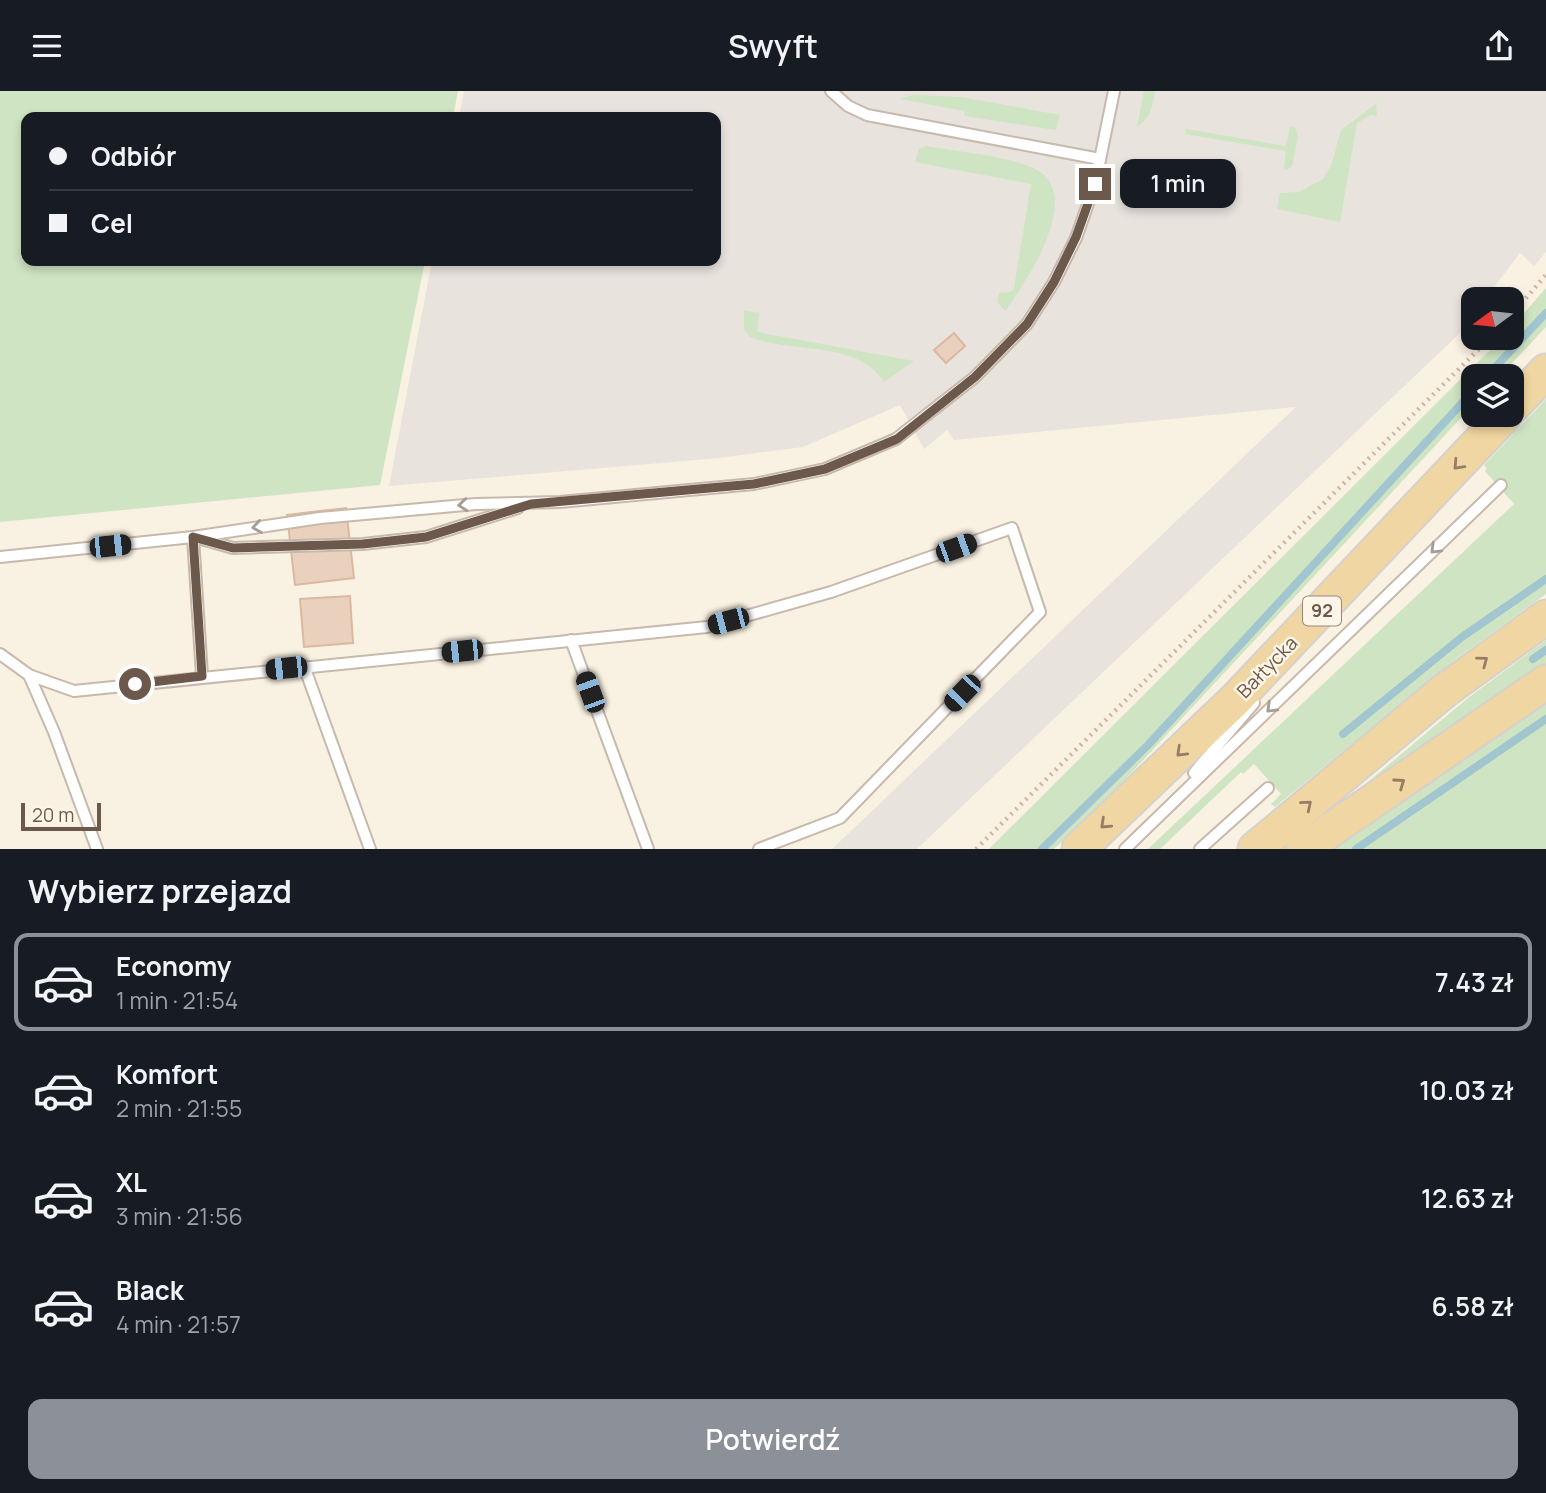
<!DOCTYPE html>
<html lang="pl">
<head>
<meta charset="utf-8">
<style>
  :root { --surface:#171b24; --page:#242831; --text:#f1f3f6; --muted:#9ea1a6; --line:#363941; --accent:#8c9099 }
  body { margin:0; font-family:Manrope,sans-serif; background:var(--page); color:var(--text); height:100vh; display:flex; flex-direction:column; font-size:26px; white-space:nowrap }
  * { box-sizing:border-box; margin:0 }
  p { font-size:23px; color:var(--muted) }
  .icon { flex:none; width:38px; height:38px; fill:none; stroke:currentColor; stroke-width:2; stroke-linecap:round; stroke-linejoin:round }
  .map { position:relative; height:758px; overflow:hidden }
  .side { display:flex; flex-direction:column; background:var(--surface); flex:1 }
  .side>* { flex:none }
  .guide { position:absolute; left:21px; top:21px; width:700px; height:154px; border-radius:14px; box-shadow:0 4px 10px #0003; display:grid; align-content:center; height:154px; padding:0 28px; background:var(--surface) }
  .needle { width:46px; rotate:255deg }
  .controls { position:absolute; left:1461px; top:196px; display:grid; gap:14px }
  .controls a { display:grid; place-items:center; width:63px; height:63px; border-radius:14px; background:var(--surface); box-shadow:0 4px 10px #0003; font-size:35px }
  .scale { position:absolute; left:21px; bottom:18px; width:80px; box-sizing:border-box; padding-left:7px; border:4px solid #6d594c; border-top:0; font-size:19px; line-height:24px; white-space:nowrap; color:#6d594c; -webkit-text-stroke:5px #fcf5e8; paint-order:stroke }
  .end { position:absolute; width:32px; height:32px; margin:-16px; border:9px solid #6d594c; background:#fff; box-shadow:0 0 0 4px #fff }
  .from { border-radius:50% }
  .bubble { position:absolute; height:49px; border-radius:14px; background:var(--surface); box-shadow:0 4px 10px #0003; font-size:23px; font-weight:600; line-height:49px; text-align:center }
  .car { position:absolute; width:21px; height:42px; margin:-21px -10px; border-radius:9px; box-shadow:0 0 5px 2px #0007; background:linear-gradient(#222 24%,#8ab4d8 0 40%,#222 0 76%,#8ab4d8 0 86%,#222 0) }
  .guide b { display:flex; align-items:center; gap:24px; height:66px; font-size:26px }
  .guide b+b { border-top:2px solid var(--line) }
  .guide i { width:18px; height:18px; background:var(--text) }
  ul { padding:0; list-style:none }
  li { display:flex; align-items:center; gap:21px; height:98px; margin:0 14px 10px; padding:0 14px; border:4px solid transparent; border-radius:14px }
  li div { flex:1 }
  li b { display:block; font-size:26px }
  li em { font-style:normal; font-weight:600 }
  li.current { border-color:var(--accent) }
  li>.icon { width:63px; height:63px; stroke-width:1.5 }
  h2 { padding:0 28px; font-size:32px; line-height:84px }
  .cta { display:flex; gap:14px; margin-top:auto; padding:14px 28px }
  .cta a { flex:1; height:80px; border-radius:14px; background:var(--accent); color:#fff; font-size:28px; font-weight:600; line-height:80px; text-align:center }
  header { display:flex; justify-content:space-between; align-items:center; height:91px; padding:0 28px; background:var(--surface); font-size:32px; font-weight:600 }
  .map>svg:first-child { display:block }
  .industrial { fill:#e8e3dd }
  .green { fill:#cfe4c3 }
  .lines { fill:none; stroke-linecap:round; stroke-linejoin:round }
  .stream { stroke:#a1c6cf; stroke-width:8 }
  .building { fill:#ead1bd; stroke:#dbb9a0; stroke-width:2 }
  .service-casing { stroke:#c7b9ab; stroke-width:14 }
  .primary-casing { stroke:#d6d1cd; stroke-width:37 }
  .path { stroke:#ceb5a1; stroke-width:4.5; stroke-dasharray:2 5; stroke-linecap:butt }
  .service { stroke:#fff; stroke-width:10 }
  .primary { stroke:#f0d6a2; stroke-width:33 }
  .oneway { stroke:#947e66 }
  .oneway2 { stroke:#a79b94 }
  .route { stroke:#6d594c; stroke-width:9 }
  .labels { text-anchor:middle; stroke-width:5; stroke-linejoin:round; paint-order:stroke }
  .shield { fill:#fcf5e8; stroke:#98887b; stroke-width:2 }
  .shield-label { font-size:18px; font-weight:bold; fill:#6d594c }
  .street-label { font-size:19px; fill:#6d594c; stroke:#fcf5e8 }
</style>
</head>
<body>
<header><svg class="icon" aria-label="menu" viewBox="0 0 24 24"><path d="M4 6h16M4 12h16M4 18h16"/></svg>Swyft<svg class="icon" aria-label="share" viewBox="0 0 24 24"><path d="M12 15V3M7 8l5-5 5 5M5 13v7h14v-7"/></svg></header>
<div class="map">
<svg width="1546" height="758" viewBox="0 0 1546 758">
  <rect width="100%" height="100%" fill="#f9f1e2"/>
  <!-- industrial -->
  <path class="industrial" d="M464,0H1546V161L1534,175L1520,162L1485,208H1474L1473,223L1459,243L917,758H832L1296,316L954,349L947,339L924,358L900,314L803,356L719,367L389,395L432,170H716V26H459Z"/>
  <!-- green -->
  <g class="green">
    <path d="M0,0H458L453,26H26V170H425L380,394L0,431Z"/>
    <path d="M1144,0H1155C1152,17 1151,26 1137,36Z"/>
    <path d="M913,4L961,6L1060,24L1056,39L965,25L964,20L900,8Z"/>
    <path d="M1376,13L1377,25L1371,24L1357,32L1340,131L1277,118L1280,102L1299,101L1323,88L1331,75L1341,39Z"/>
    <path d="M1290,36H1295L1298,46L1292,75L1287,79L1284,78L1286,60L1185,43L1186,38L1286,55Z"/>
    <path d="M926,55C958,61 1002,64 1031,76C1089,99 1026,191 1005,220L997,211L999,202L1011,201L1014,197L1031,93L915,71L919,58Z"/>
    <path d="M1546,197V236L1500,285H1474L1473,314L1107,708L1054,758H989L1502,247H1512V236Z"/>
    <path d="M744,219L759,222L757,241L914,270L884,291C857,248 792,263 750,246L744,239Z"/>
    <path d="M1546,308V503L1452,571L1275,716L1271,713L1281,703L1254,673L1243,683L1241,681L1160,758H1148L1514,413L1485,380L1487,377L1484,374Z"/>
    <path d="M1546,549V575L1337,717L1468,607Z"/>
    <path d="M1546,607V758H1327Z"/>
  </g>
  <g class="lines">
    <!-- stream -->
    <g class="stream">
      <path d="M1487,285L1546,222"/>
      <path d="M1533,568L1546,559"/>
      <path d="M1343,643L1462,546L1546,488"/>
      <path d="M1042,758L1149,653L1474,299"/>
      <path d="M1356,758L1546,628"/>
    </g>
  </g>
  <!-- building -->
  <g class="building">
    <path d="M954,242L965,255L946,272L934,259Z"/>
    <path d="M346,417L354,487L295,494L287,424Z"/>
    <path d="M350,505L353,552L304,556L300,508Z"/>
  </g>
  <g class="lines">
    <defs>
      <g id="service">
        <path d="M831,0L848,15L867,24L1100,68"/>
        <path d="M193,446L202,585"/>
        <path d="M198,447L233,457L363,453L426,446L518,417"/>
        <path d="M0,466L193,446L320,427L476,413L560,411L754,393L825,378L896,348L975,286L1027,233L1054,191L1076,147L1095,93L1114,0"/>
        <path d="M571,549L648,758"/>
        <path d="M0,563L29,584L74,600L707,536L831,501L1012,437L1040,521L840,727L759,758"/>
        <path d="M304,575L370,758"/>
        <path d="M29,584L54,641L97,758"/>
        <path d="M1194,682L1254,612"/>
        <path d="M1125,758L1501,394"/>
        <path d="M1200,758L1268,697"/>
      </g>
      <g id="primary">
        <path d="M1512,316L1546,280"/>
        <path d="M1079,758L1236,608L1505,324"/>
        <path d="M1255,758L1444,600L1546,526"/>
        <path d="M1303,758L1546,591"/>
      </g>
    </defs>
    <!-- service casing -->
    <use href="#service" class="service-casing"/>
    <!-- primary casing -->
    <use href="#primary" class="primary-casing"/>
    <!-- path -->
    <g class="path">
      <path d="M1512,223L1546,184"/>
      <path d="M976,758L1490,247"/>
    </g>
    <!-- service -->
    <use href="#service" class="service"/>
    <!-- primary -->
    <use href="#primary" class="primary"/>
  </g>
  <!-- one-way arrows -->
  <defs><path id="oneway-chevron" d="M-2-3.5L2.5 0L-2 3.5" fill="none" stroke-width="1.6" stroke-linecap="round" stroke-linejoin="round" transform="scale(1.75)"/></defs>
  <g class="oneway">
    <use href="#oneway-chevron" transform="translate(1458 374) rotate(133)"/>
    <use href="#oneway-chevron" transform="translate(1483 570) rotate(-37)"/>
    <use href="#oneway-chevron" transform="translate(1181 661) rotate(136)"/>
    <use href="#oneway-chevron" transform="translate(1400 692) rotate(-35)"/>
    <use href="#oneway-chevron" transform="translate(1307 714) rotate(-40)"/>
    <use href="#oneway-chevron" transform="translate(1105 733) rotate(137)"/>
  </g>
  <g class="oneway2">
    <use href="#oneway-chevron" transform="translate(463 414) rotate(175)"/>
    <use href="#oneway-chevron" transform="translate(257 436) rotate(172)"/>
    <use href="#oneway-chevron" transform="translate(1435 458) rotate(136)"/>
    <use href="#oneway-chevron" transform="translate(1271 617) rotate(136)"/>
  </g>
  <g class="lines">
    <!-- route -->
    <path class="route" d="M135,593L202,585L193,446L233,457L363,453L426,446L531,413L754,393L825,378L897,348L975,286L1027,233L1054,191L1076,146L1095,93"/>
  </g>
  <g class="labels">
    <!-- shield labels -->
    <rect class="shield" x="1303" y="505.5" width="38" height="29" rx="5"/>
    <g class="shield-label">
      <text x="1322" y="526">92</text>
    </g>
    <!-- street labels -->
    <g class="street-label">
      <text transform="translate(1267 576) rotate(-46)" y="7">Bałtycka</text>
    </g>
  </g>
</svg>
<div class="controls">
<a><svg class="needle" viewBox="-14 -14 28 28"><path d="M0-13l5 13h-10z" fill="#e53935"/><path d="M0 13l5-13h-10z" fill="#9ea1a6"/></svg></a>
<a><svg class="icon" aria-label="layers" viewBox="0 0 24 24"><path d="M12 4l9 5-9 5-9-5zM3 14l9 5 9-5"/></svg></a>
</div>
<div class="scale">20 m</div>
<i class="end from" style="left:135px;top:593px"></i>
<i class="end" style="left:1095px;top:93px"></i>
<div class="bubble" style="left:1120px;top:68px;width:116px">1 min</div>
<i class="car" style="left:110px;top:455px;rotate:84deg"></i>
<i class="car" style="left:956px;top:457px;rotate:70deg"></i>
<i class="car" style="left:728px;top:530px;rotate:255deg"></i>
<i class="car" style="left:462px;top:560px;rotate:264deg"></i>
<i class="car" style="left:286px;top:577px;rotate:264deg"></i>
<i class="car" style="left:590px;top:601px;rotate:340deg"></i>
<i class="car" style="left:962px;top:602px;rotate:224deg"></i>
<div class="guide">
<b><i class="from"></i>Odbiór</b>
<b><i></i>Cel</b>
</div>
</div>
<section class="side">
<h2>Wybierz przejazd</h2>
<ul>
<li class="current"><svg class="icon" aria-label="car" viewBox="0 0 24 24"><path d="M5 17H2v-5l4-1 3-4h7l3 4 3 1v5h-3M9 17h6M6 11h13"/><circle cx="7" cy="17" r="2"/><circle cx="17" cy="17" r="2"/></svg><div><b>Economy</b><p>1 min · 21:54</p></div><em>7.43 zł</em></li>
<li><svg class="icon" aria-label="car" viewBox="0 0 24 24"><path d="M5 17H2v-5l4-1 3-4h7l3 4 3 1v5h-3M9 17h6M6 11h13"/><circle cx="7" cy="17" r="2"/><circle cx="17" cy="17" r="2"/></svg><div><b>Komfort</b><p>2 min · 21:55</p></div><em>10.03 zł</em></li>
<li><svg class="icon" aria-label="car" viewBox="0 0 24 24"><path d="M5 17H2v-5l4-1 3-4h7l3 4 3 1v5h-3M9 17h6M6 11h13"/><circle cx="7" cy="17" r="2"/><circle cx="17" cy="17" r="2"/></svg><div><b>XL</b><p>3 min · 21:56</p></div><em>12.63 zł</em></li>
<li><svg class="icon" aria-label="car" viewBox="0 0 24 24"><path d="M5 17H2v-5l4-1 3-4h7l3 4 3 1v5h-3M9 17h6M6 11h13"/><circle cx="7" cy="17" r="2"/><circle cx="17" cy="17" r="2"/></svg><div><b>Black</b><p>4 min · 21:57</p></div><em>6.58 zł</em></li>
</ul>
<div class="cta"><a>Potwierdź</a></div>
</section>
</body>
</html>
